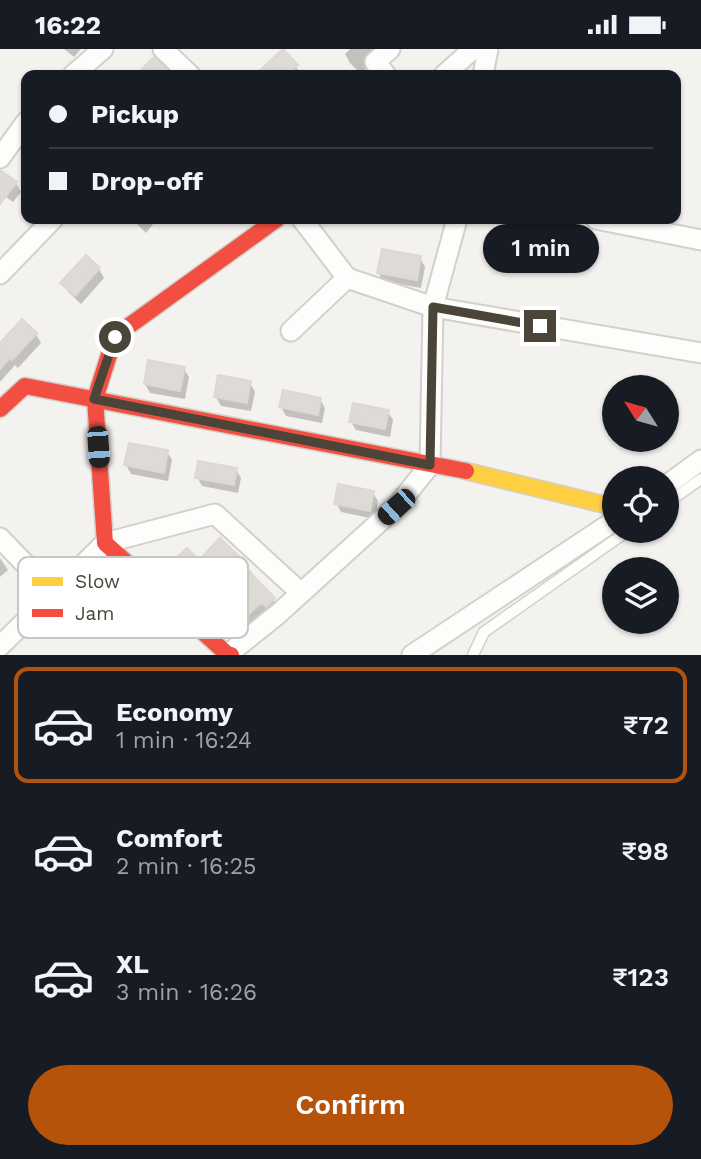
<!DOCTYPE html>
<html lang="en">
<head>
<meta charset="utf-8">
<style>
  :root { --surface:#171b24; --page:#20242c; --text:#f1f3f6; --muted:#9ea1a6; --line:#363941; --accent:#b45309 }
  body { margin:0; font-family:"Work Sans",sans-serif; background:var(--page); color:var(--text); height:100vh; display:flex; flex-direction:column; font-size:26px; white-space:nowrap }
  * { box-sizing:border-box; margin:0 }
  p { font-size:23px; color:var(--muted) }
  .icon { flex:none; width:38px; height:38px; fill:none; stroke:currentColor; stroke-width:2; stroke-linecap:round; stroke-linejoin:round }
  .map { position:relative; height:606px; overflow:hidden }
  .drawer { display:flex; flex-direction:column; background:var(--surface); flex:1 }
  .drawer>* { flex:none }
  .guide { position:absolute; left:21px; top:21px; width:660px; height:154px; border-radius:14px; box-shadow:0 2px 5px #0004; display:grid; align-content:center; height:154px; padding:0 28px; background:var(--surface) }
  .needle { width:46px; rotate:307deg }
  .fabs { position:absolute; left:602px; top:326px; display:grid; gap:14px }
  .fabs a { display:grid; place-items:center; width:77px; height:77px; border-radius:50%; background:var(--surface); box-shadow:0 2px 5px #0004; font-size:35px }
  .end { position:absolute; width:32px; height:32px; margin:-16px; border:9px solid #4b4439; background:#fff; box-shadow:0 0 0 4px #fff }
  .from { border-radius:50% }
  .bubble { position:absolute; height:49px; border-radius:24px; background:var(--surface); box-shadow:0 2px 5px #0004; font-size:23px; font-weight:600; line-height:49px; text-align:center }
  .car { position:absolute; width:21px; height:42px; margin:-21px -10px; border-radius:9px; box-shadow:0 0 5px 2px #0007; background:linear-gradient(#222 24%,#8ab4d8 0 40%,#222 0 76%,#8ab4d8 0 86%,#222 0) }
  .guide b { display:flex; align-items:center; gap:24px; height:66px; font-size:26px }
  .guide b+b { border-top:2px solid var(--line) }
  .guide i { width:18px; height:18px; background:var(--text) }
  ul { padding:12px 0 0; list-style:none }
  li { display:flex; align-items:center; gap:21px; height:116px; margin:0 14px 10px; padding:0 14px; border:4px solid transparent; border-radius:14px }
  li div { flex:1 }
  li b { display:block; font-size:26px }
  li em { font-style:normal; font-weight:600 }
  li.selected { border-color:var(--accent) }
  li>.icon { width:63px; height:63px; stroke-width:1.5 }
  .action { display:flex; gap:14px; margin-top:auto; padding:14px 28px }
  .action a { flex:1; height:80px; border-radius:42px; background:var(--accent); color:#fff; font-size:28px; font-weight:600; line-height:80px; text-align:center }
  .status { display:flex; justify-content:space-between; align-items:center; height:49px; padding:0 35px; background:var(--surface); direction:ltr }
  .status svg { height:19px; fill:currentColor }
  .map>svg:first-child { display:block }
  .shadow { fill:#0003 }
  .building { fill:#dedbd6; stroke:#dcd9d4; stroke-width:2 }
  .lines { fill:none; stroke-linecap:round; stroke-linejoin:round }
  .lane-casing { stroke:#d2d0cb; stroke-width:13 }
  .street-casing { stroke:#d2d0cb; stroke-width:23 }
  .slow-casing { stroke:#d3cfc5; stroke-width:19 }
  .jam-casing { stroke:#d3cfc5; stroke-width:19 }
  .lane { stroke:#fdfdfc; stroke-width:10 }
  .street { stroke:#fdfdfc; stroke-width:19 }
  .slow { stroke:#ffcf43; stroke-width:16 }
  .jam { stroke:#f24e42; stroke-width:16 }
  .route { stroke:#4b4439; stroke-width:9 }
  .key { fill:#fff; stroke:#c9c7c4; stroke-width:2 }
  .key-label { font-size:19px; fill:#4b4439 }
</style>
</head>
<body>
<div class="status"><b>16:22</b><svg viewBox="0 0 49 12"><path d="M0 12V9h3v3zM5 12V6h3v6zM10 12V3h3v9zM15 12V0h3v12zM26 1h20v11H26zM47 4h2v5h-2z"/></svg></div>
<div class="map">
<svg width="701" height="606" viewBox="0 0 701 606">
  <rect width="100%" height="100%" fill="#f4f2ee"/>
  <!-- shadow -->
  <g class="shadow">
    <path d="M64,0H81L74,8Z"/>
    <path d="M350,0H386L371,12L364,22L368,26H362L350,14L345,5Z"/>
    <path d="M283,2L302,26H257Z"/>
    <path d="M0,122L16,134L21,143L13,153L0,144Z"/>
    <path d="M132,170H157L146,184Z"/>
    <path d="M86,209L99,220L104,229L81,255L68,243L63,234Z"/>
    <path d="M420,209L425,218L421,239L383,232L378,223Z"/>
    <path d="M22,272L36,285L41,294L18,319L15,316L0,333V295Z"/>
    <path d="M184,320L189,328L185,350L150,344L145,335Z"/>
    <path d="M250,334L255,343L251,362L221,357L216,348Z"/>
    <path d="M320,350L325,359L322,374L286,367L281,358Z"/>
    <path d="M388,363L393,371L390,388L356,381L351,373Z"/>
    <path d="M167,403L172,411L168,432L131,425L126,416Z"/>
    <path d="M236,421L241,429L238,444L202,437L197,428Z"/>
    <path d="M373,444L378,452L375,470L341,463L336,454Z"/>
    <path d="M0,509L8,521L0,528Z"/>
    <path d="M199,514H244L279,558L236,593L209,568L190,546L189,548L184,542L182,544L173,536L169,528L172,525L168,519Z"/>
  </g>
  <!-- building -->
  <g class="building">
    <path d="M283,0L298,16L287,26H255Z"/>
    <path d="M154,8L155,9L173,26H136Z"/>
    <path d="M0,121L17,133L0,155Z"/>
    <path d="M382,200L421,207L417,231L377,224Z"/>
    <path d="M86,206L100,219L75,247L60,234Z"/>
    <path d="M22,270L37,284L12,311L10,309L0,320V294Z"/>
    <path d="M148,311L185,318L180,342L144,335Z"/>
    <path d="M218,326L251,332L247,354L214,348Z"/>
    <path d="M283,341L321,349L318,366L279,358Z"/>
    <path d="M353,354L389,361L385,380L349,373Z"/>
    <path d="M129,394L168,401L164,424L124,416Z"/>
    <path d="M198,412L237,419L234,436L195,429Z"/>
    <path d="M338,435L374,442L370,462L334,455Z"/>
    <path d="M220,489L245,513L242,516L275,549L266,558L262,554L253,561L230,585L202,560L203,558L185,539L183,540L178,535L176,536L166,527L171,523L166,518L187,499L199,511Z"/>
  </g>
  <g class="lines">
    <defs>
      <g id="lane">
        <path d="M667,454L701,430"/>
        <path d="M473,606L484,583L629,481"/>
      </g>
      <g id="street">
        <path d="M163,0L190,26"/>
        <path d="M73,26L103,0"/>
        <path d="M386,26L375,13L390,0"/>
        <path d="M444,26L473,0"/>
        <path d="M483,26L488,0"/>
        <path d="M0,109L26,73"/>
        <path d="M596,170L701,191"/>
        <path d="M0,225L53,170"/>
        <path d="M347,229L433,258L701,304"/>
        <path d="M291,282L347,229L302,170"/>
        <path d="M667,436L701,411"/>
        <path d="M0,489L54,545"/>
        <path d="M0,597L105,494L215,465L301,544"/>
        <path d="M227,606L278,565L396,458L430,416L433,258L457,170"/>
        <path d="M412,606L614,472"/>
      </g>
      <path id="slow" d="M466,422L614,458"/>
      <g id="jam">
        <path d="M0,360L25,337L466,422"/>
        <path d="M231,606L227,605L105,494L95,350L115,287L277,170"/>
      </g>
    </defs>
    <!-- lane casing -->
    <use href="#lane" class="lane-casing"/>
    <!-- street casing -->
    <use href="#street" class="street-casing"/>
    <!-- slow casing -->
    <use href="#slow" class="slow-casing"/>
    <!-- jam casing -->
    <use href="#jam" class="jam-casing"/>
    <!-- lane -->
    <use href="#lane" class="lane"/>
    <!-- street -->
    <use href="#street" class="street"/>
    <!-- slow -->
    <use href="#slow" class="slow"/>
    <!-- jam -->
    <use href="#jam" class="jam"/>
  </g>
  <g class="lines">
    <!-- route -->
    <path class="route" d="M115,288L94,350L430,416L433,258L540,277"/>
  </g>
  <!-- legend -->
  <rect x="18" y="508" width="230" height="81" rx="10" class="key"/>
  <rect x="32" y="528" width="31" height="9" fill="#ffcf43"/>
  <rect x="32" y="560" width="31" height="8" fill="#f24e42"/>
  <g class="key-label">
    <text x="75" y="539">Slow</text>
    <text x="75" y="571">Jam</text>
  </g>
</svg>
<div class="fabs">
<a><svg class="needle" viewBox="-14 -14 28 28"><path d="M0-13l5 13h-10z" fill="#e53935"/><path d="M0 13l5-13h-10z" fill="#9ea1a6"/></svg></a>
<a><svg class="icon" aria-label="locate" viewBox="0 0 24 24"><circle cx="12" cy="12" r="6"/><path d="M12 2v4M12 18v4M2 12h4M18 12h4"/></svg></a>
<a><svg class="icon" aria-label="layers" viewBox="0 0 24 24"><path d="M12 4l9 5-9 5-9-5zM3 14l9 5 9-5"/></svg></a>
</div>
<i class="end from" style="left:115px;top:288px"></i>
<i class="end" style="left:540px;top:277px"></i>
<div class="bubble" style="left:483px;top:175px;width:116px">1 min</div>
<i class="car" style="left:98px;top:398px;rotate:176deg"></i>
<i class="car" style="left:396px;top:458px;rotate:228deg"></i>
<div class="guide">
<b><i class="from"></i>Pickup</b>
<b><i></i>Drop-off</b>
</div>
</div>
<section class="drawer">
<ul>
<li class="selected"><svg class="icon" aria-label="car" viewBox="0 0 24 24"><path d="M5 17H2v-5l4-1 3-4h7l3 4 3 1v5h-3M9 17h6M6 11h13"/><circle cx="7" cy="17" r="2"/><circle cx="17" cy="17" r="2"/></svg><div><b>Economy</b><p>1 min · 16:24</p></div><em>₹72</em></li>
<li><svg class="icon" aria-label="car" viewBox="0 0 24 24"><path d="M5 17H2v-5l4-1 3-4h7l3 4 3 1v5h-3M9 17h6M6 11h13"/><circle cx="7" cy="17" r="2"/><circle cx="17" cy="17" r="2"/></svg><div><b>Comfort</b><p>2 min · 16:25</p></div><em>₹98</em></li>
<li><svg class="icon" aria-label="car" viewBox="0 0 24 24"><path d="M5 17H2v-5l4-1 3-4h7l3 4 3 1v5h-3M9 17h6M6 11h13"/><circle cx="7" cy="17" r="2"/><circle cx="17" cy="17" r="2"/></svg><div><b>XL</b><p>3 min · 16:26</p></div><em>₹123</em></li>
</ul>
<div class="action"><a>Confirm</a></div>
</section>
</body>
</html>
